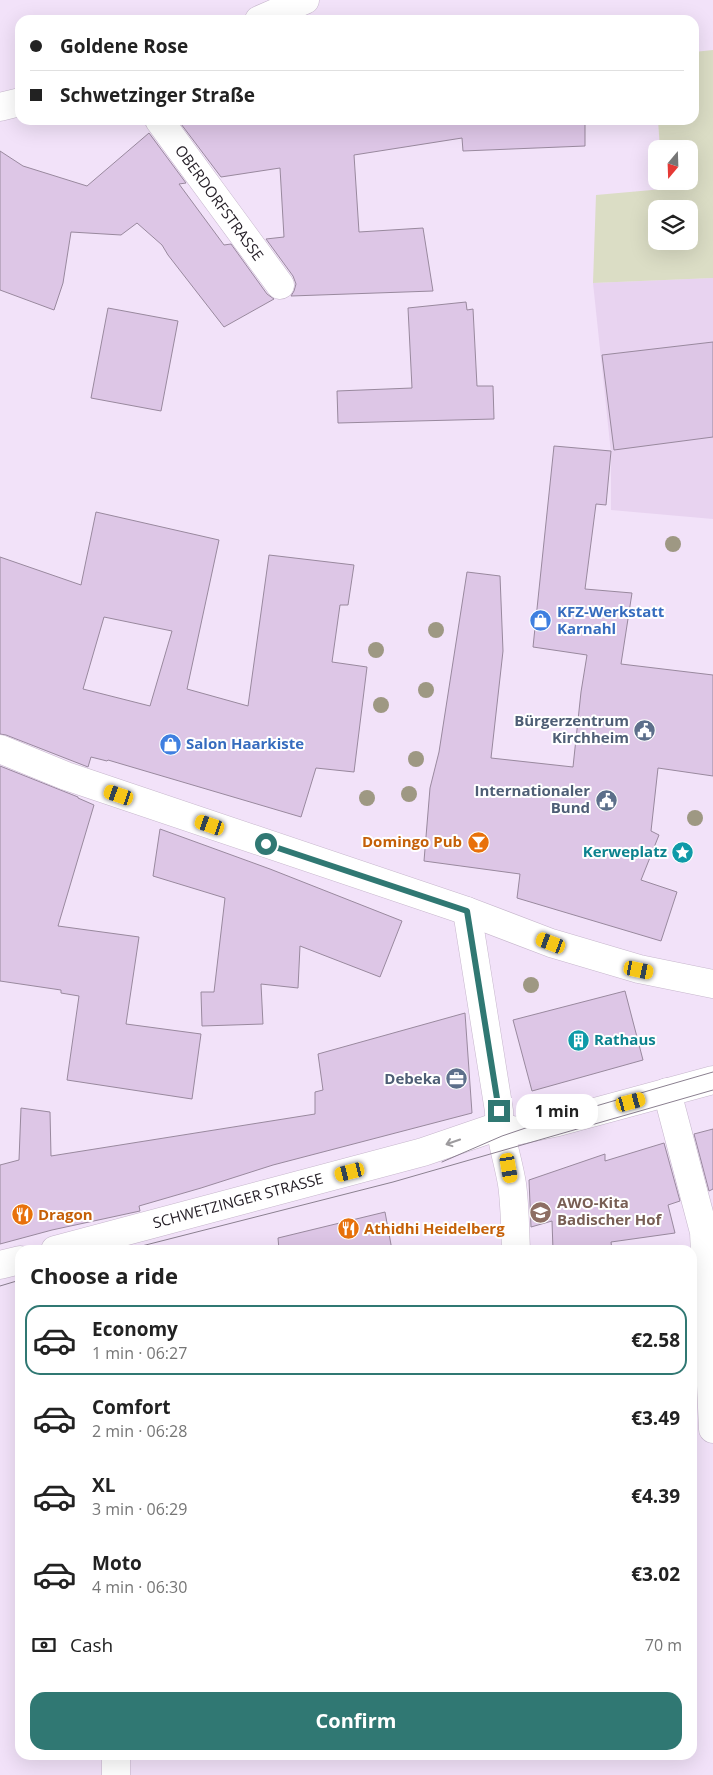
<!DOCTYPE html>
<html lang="en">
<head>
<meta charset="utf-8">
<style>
  :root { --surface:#fff; --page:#f2f2f2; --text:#222; --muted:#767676; --line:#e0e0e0; --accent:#307873 }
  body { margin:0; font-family:"Open Sans",sans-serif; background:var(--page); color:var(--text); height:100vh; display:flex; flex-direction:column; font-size:19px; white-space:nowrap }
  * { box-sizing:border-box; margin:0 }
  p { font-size:16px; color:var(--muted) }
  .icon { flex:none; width:28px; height:28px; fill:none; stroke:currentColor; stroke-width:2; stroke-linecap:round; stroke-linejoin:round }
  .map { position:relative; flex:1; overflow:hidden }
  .side { position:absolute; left:15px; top:1245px; width:682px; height:515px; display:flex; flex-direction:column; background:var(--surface); border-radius:15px; box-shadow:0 5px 20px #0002 }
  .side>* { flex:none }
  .banner { position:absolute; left:15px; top:15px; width:684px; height:110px; border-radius:15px; box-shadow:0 5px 20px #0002; display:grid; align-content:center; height:110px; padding:0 15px; background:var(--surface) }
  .needle { width:32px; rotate:199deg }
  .buttons { position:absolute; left:648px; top:140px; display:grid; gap:10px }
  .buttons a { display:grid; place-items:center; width:50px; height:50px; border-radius:10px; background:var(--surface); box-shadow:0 5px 20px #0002; font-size:25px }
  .end { position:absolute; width:22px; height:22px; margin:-11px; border:6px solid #307873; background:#fff; box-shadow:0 0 0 2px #fff }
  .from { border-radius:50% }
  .bubble { position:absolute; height:35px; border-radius:15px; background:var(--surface); box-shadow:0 5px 20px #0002; font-size:16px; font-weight:700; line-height:35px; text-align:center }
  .car { position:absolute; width:15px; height:30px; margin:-15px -8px; border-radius:6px; box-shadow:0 0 4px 1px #0007; background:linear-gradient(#f5c518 24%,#345 0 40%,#f5c518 0 76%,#345 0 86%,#f5c518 0) }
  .banner b { display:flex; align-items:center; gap:18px; height:48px; font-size:19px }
  .banner b+b { border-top:1px solid var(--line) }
  .banner i { width:12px; height:12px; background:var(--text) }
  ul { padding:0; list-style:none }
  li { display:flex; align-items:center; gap:15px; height:70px; margin:0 10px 8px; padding:0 5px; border:2px solid transparent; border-radius:15px }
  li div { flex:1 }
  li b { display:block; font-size:19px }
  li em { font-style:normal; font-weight:700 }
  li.current { border-color:var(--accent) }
  li>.icon { width:45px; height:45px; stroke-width:1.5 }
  h2 { padding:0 15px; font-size:22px; line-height:60px }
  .pay { display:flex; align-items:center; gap:12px; height:55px; padding:0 15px; font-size:19px }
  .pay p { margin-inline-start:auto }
  .cta { display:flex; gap:10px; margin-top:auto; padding:10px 15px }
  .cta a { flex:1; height:58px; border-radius:15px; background:var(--accent); color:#fff; font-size:20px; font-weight:700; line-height:58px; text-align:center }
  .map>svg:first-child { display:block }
  .built { fill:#e8d3f0 }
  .green { fill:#dbddc5; fill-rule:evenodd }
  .building { fill:#ddc6e6; stroke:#99899e; fill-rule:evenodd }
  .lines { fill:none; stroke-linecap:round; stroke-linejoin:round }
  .minor-casing { stroke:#c6b6cc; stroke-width:29 }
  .minor { stroke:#fff; stroke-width:28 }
  .tram { stroke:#8b8090; stroke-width:1 }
  .tree { fill:#9e9883 }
  .oneway { stroke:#9d9b9e }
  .route { stroke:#307873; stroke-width:6 }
  .labels { text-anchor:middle; stroke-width:4; stroke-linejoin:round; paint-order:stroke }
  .street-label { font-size:15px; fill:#262028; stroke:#fff }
  .shop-label { font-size:15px; font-weight:bold; fill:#366cbe; stroke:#fff; text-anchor:start }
  .service-label { font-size:15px; font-weight:bold; fill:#4e5e75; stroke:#fff; text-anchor:end }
  .food-label { font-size:15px; font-weight:bold; fill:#c56008; stroke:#fff; text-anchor:start }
  .culture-label { font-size:15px; font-weight:bold; fill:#0d838f; stroke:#fff; text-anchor:end }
  .education-label { font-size:15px; font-weight:bold; fill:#785e54; stroke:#fff; text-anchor:start }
</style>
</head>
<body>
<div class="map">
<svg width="713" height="1775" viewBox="0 0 713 1775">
  <rect width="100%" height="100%" fill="#f2e2f9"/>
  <!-- built -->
  <path class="built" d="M713,278V519L611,510V453L593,283Z"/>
  <!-- green -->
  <path class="green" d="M713,50V278L593,283L596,195L663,189V181H689V149H660L658,120H694V52ZM656,209H689V241H656Z"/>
  <!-- building -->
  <g class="building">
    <path d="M178,120H585V146L463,151L462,138L354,155L359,232L423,228L433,291L291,296L294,291L296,284L293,276L266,239L284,237L280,168L221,177Z"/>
    <path d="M149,133L186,183L179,184L224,245L231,244L267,294L274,299L224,327L168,255L162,245L137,223L121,235L71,232L63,283L54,310L0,290V151L23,166L87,186Z"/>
    <path d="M466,302L467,310L473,309L477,386H493L494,419L338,423L337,391L412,388L408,308Z"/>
    <path d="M108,308L178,321L161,411L91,398Z"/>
    <path d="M713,342V437L614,450L602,355Z"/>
    <path d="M554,446L611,451L606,505L596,504L585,589L632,593L621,664L713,675V776L658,768L651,831L659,835L641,880L677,892L661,941L517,898L520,874L424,861L430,788L439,752L467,572L500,576L503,651L491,758L573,767L581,692L587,655L533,647Z"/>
    <path d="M96,512L219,540L187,689L248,706L269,555L354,565L348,605H340L332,662L367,667L354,772L316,768L301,817L108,760L107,761L91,757L88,767L6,735L0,734V557L81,585ZM104,617L172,631L150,706L83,689Z"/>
    <path d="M0,766L78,797V798L94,805L58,926L139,937L126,1024L201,1034L192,1099L67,1080L79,996L61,993V990L0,981Z"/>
    <path d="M160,829L270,869L402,921L380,977L300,946L298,988L261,984L263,1024L202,1026L201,992H214L225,898L153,876Z"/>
    <path d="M625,991L643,1060L532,1091L513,1020Z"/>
    <path d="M465,1013L472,1113L273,1165L201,1188L139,1206L140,1211L52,1230L0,1244V1165L19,1160L21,1108L50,1112L51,1156L315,1114V1092L323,1090L318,1054Z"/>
    <path d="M713,1129V1189L709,1191L694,1134Z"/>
    <path d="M664,1143L680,1201L668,1205L675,1233L611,1242L612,1250H553L552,1221L531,1227L529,1180L605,1154V1161Z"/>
    <path d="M385,1212L392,1250H279L278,1238Z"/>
  </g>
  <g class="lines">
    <defs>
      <g id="minor">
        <path d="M259,20L305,0"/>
        <path d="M0,107L20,102"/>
        <path d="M159,120L280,285"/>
        <path d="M0,749L66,776L467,911L551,943L639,969L713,984"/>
        <path d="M467,911L499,1111C499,1136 508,1159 512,1184C515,1205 515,1228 516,1250"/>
        <path d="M667,1092L704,1232L713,1429"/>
        <path d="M499,1126L515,1131L558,1122L713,1080"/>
        <path d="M55,1250L423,1152L499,1126"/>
        <path d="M0,1265L20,1260"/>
        <path d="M116,1775V1755"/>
      </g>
    </defs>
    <!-- minor casing -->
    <use href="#minor" class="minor-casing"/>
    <!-- minor -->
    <use href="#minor" class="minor"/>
    <!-- tram -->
    <g class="tram">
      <path d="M442,1162L502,1136L558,1117L713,1072"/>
      <path d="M126,1250L393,1182L713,1090"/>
      <path d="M0,1286L20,1280"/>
    </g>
  </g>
  <!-- trees -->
  <g class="tree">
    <circle cx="673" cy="544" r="8"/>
    <circle cx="436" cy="630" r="8"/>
    <circle cx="376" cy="650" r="8"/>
    <circle cx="426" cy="690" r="8"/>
    <circle cx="381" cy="705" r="8"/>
    <circle cx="416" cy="759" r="8"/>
    <circle cx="409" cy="794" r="8"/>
    <circle cx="367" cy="798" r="8"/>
    <circle cx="695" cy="818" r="8"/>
    <circle cx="531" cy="985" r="8"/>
  </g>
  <!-- one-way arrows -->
  <defs><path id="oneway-shaft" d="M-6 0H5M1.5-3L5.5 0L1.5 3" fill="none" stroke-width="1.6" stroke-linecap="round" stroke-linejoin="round" transform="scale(1.25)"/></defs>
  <use class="oneway" href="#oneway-shaft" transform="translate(453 1142) rotate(161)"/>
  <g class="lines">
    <!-- route -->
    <path class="route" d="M266,844L467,911L499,1111"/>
  </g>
  <!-- icons -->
  <defs>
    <symbol id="shop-disc" viewBox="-11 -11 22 22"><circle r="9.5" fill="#3f7fe0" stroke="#fff"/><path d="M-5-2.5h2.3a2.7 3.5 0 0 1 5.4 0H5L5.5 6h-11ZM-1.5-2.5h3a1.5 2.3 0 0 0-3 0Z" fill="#fff"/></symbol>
    <symbol id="civic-disc" viewBox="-11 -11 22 22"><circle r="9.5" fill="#5c6f8a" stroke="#fff"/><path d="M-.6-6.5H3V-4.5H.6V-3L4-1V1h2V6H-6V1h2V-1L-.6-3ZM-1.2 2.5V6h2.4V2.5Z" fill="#fff"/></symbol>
    <symbol id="bar-disc" viewBox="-11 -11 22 22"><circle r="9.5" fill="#e8710a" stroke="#fff"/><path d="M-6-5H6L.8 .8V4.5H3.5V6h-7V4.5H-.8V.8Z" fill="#fff"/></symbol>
    <symbol id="sight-disc" viewBox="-11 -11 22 22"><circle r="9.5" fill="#0f9aa8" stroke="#fff"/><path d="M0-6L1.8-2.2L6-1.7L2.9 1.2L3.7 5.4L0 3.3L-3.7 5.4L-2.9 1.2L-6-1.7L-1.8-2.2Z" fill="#fff"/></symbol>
    <symbol id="building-disc" viewBox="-11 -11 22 22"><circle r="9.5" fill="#0f9aa8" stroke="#fff"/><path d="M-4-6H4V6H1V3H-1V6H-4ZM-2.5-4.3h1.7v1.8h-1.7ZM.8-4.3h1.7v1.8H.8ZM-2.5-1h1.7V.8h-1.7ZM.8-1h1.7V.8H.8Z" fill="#fff"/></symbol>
    <symbol id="office-disc" viewBox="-11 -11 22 22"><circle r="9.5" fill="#5c6f8a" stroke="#fff"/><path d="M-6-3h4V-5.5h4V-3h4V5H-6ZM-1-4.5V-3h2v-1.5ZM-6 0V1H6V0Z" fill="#fff"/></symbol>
    <symbol id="school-disc" viewBox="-11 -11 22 22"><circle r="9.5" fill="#8d6e63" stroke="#fff"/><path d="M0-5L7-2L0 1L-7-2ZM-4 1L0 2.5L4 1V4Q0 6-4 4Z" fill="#fff"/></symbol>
    <symbol id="restaurant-disc" viewBox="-11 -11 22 22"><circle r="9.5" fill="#e8710a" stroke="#fff"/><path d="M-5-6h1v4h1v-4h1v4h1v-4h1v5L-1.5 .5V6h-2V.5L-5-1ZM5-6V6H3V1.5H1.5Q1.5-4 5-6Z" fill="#fff"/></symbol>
  </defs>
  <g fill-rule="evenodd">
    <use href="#shop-disc" x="528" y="608" width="25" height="25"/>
    <use href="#civic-disc" x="632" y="718" width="25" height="25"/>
    <use href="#shop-disc" x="158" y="732" width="25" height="25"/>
    <use href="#civic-disc" x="594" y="788" width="25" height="25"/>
    <use href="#bar-disc" x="466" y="830" width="25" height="25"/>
    <use href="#sight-disc" x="670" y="840" width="25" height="25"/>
    <use href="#building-disc" x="566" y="1028" width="25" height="25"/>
    <use href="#office-disc" x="444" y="1066" width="25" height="25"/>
    <use href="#school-disc" x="528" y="1200" width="25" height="25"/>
    <use href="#restaurant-disc" x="10" y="1202" width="25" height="25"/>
    <use href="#restaurant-disc" x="336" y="1216" width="25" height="25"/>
  </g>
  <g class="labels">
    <!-- street labels -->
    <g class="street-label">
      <text transform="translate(219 203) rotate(54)" y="5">OBERDORFSTRASSE</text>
      <text transform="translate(238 1201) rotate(-15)" y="5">SCHWETZINGER STRASSE</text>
    </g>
    <!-- shop labels -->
    <g class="shop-label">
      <text x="557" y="617">KFZ-Werkstatt<tspan x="557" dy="17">Karnahl</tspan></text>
      <text x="186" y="749">Salon Haarkiste</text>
    </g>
    <!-- service labels -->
    <g class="service-label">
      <text x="629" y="726">Bürgerzentrum<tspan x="629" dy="17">Kirchheim</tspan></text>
      <text x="590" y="796">Internationaler<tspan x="590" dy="17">Bund</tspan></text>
      <text x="441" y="1084">Debeka</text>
    </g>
    <!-- food labels -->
    <g class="food-label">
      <text x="462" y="847" text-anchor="end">Domingo Pub</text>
      <text x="38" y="1220">Dragon</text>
      <text x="364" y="1234">Athidhi Heidelberg</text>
    </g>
    <!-- culture labels -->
    <g class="culture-label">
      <text x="667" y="857">Kerweplatz</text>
      <text x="594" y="1045" text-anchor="start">Rathaus</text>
    </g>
    <!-- education labels -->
    <g class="education-label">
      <text x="557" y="1208">AWO-Kita<tspan x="557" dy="17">Badischer Hof</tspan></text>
    </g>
  </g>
</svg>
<div class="buttons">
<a><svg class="needle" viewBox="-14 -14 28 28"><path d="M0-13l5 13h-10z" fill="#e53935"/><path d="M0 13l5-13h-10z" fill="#767676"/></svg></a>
<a><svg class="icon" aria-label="layers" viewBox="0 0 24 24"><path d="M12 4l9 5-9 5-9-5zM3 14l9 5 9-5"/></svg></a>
</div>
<i class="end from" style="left:266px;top:844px"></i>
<i class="end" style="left:499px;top:1111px"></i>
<div class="bubble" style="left:516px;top:1094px;width:82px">1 min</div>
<i class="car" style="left:119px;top:795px;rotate:289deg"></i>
<i class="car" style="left:210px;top:825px;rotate:289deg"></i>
<i class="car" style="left:551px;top:943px;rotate:291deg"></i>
<i class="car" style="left:639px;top:970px;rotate:102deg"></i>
<i class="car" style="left:631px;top:1102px;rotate:75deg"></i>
<i class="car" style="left:509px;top:1168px;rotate:170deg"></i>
<i class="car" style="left:350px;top:1172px;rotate:256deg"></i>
<div class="banner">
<b><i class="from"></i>Goldene Rose</b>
<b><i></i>Schwetzinger Straße</b>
</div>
<section class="side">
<h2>Choose a ride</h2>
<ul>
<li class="current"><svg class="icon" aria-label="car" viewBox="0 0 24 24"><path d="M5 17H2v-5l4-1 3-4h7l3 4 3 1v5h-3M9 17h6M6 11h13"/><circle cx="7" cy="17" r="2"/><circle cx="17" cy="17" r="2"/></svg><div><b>Economy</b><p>1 min · 06:27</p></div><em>€2.58</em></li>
<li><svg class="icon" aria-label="car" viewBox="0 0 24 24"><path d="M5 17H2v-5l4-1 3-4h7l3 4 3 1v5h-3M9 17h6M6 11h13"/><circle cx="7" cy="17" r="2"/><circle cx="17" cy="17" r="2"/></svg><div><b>Comfort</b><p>2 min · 06:28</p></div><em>€3.49</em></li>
<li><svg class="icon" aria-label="car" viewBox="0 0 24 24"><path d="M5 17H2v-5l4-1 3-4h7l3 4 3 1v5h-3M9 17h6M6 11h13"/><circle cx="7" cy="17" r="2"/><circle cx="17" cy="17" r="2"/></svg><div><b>XL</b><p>3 min · 06:29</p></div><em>€4.39</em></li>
<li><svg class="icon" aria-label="car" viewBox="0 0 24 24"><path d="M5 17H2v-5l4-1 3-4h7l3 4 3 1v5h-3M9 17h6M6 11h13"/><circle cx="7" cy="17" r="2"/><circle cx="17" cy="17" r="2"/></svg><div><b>Moto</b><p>4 min · 06:30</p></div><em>€3.02</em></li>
</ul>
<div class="pay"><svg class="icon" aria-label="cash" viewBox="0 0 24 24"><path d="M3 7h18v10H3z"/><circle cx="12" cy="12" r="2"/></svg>Cash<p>70 m</p></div>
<div class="cta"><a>Confirm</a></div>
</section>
</div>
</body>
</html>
